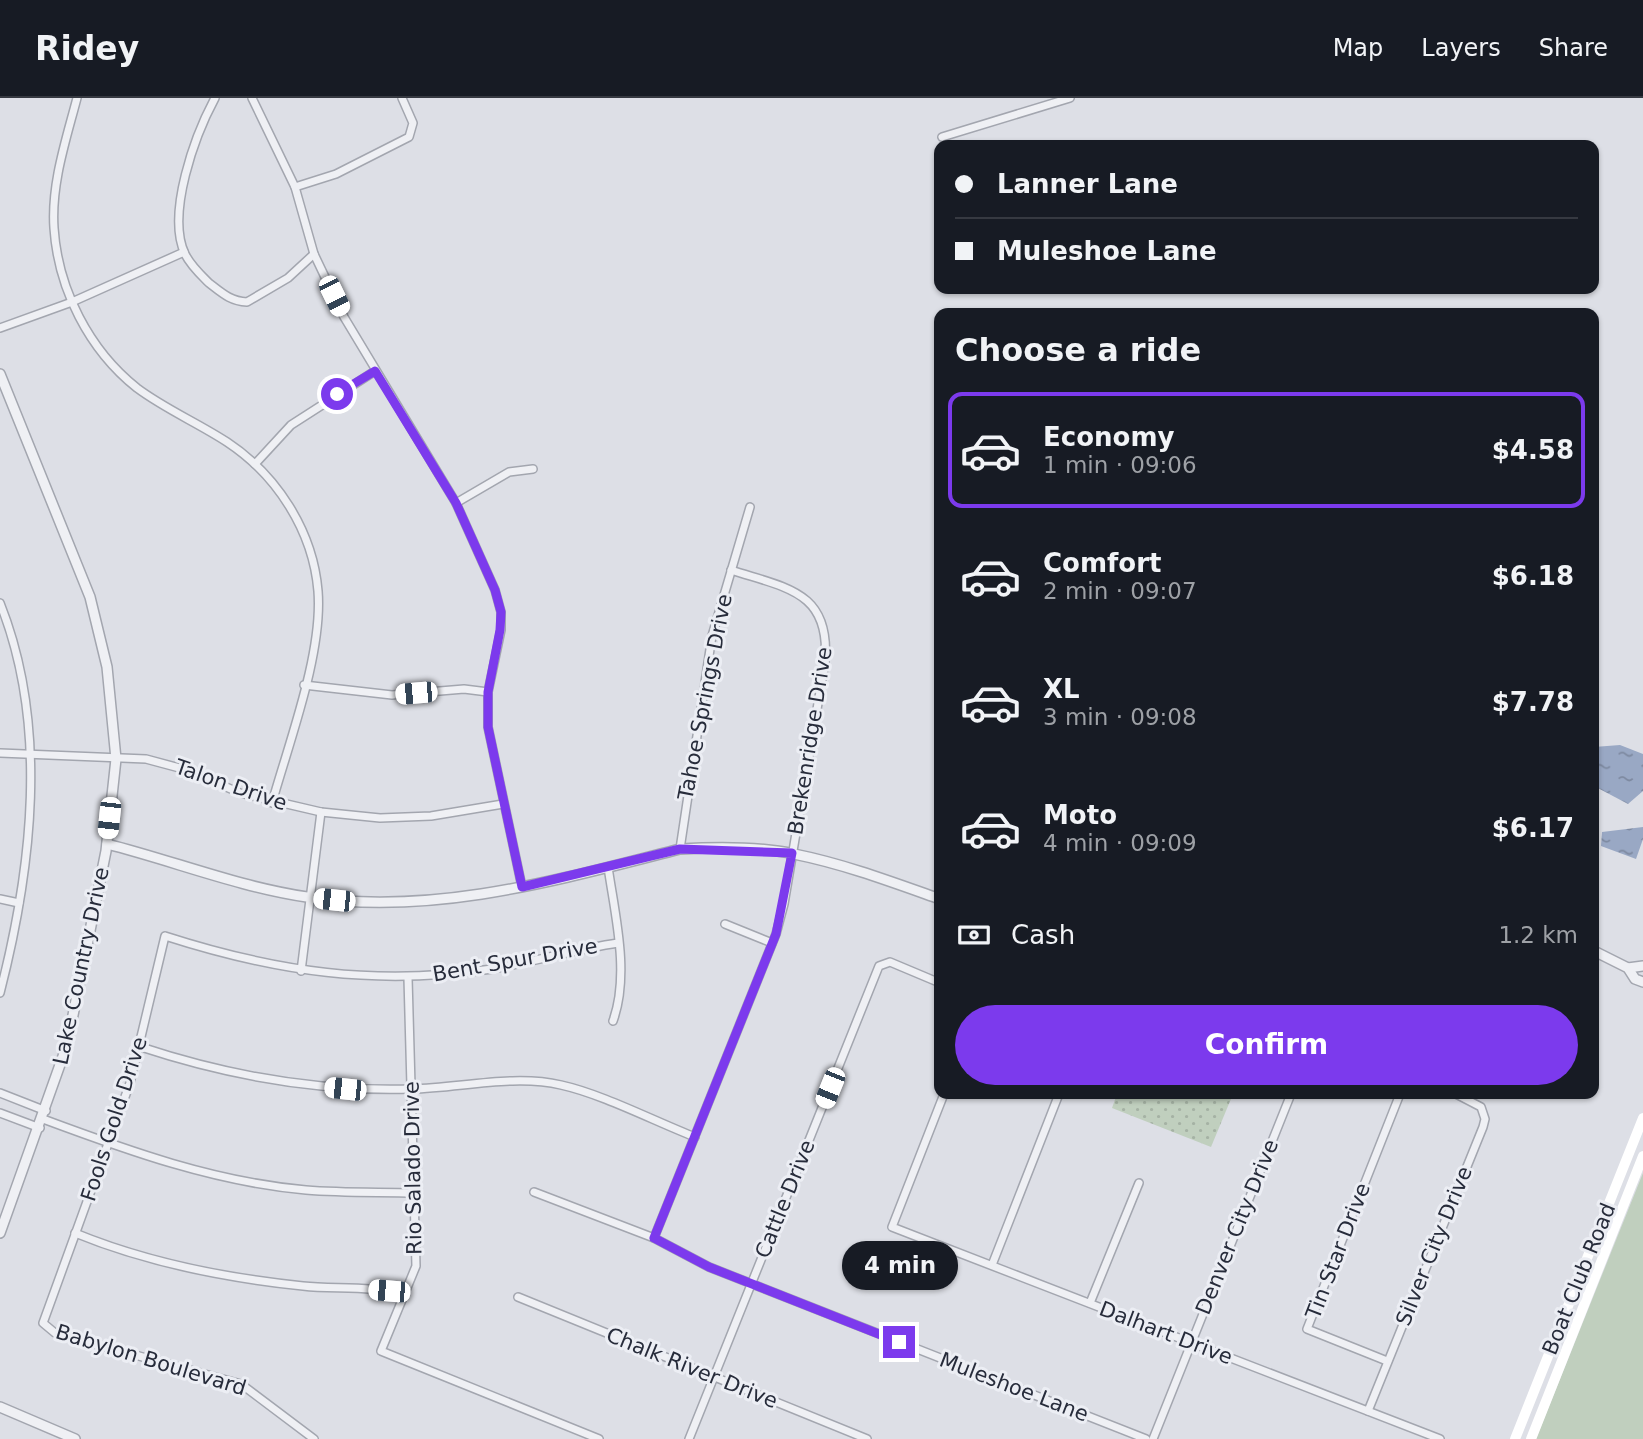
<!DOCTYPE html>
<html lang="en">
<head>
<meta charset="utf-8">
<style>
  :root { --surface:#171b24; --page:#242831; --text:#f1f3f6; --muted:#9ea1a6; --line:#363941; --accent:#7c3aed }
  body { margin:0; font-family:"DejaVu Sans",sans-serif; background:var(--page); color:var(--text); height:100vh; display:flex; flex-direction:column; font-size:26px; white-space:nowrap }
  * { box-sizing:border-box; margin:0 }
  p { font-size:23px; color:var(--muted) }
  .icon { flex:none; width:38px; height:38px; fill:none; stroke:currentColor; stroke-width:2; stroke-linecap:round; stroke-linejoin:round }
  .map { position:relative; flex:1; overflow:hidden }
  .side { position:absolute; left:934px; top:210px; width:665px; height:791px; display:flex; flex-direction:column; background:var(--surface); border-radius:14px; box-shadow:0 2px 5px #0004 }
  .side>* { flex:none }
  .guide { position:absolute; left:934px; top:42px; width:665px; height:154px; border-radius:14px; box-shadow:0 2px 5px #0004; display:grid; align-content:center; height:154px; padding:0 21px; background:var(--surface) }
  .end { position:absolute; width:32px; height:32px; margin:-16px; border:9px solid #7c3aed; background:#fff; box-shadow:0 0 0 4px #fff }
  .from { border-radius:50% }
  .bubble { position:absolute; height:49px; border-radius:24px; background:var(--surface); box-shadow:0 2px 5px #0004; font-size:23px; font-weight:700; line-height:49px; text-align:center }
  .car { position:absolute; width:21px; height:42px; margin:-21px -10px; border-radius:9px; box-shadow:0 0 5px 2px #0007; background:linear-gradient(#fff 24%,#345 0 40%,#fff 0 76%,#345 0 86%,#fff 0) }
  .guide b { display:flex; align-items:center; gap:24px; height:66px; font-size:26px }
  .guide b+b { border-top:2px solid var(--line) }
  .guide i { width:18px; height:18px; background:var(--text) }
  ul { padding:0; list-style:none }
  li { display:flex; align-items:center; gap:21px; height:116px; margin:0 14px 10px; padding:0 7px; border:4px solid transparent; border-radius:14px }
  li div { flex:1 }
  li b { display:block; font-size:26px }
  li em { font-style:normal; font-weight:700 }
  li.on { border-color:var(--accent) }
  li>.icon { width:63px; height:63px; stroke-width:1.5 }
  h2 { padding:0 21px; font-size:32px; line-height:84px }
  .pay { display:flex; align-items:center; gap:18px; height:77px; padding:0 21px; font-size:26px }
  .pay p { margin-inline-start:auto }
  .primary-button { display:flex; gap:14px; margin-top:auto; padding:14px 21px }
  .primary-button a { flex:1; height:80px; border-radius:42px; background:var(--accent); color:#fff; font-size:28px; font-weight:700; line-height:80px; text-align:center }
  header { display:flex; align-items:center; gap:42px; box-sizing:border-box; height:98px; padding:0 35px; background:var(--surface); border-bottom:2px solid var(--line) }
  header strong { font-size:33px }
  nav { display:flex; gap:38px; margin-inline-start:auto; font-size:24px }
  .map>svg:first-child { display:block }
  .green { fill:#c0cfbe }
  .park { fill:url(#park-dots) }
  .water { fill:url(#water-ripples) }
  .lines { fill:none; stroke-linecap:round; stroke-linejoin:round }
  .minor-casing { stroke:#a3a6af; stroke-width:10 }
  .tertiary-casing { stroke:#a3a6af; stroke-width:12 }
  .minor { stroke:#eff0f4; stroke-width:7 }
  .tertiary { stroke:#eff0f4; stroke-width:9 }
  .secondary { stroke:#fff; stroke-width:10 }
  .route { stroke:#7c3aed; stroke-width:9 }
  .labels { text-anchor:middle; stroke-width:6; stroke-linejoin:round; paint-order:stroke }
  .street-label { font-size:21px; fill:#272c3b; stroke:#eceef4 }
</style>
</head>
<body>
<header>
<strong>Ridey</strong>
<nav><a>Map</a><a>Layers</a><a>Share</a></nav>
</header>
<div class="map">
<svg width="1643" height="1341" viewBox="0 0 1643 1341">
  <defs>
    <pattern id="park-dots" width="8" height="8" patternUnits="userSpaceOnUse" patternTransform="scale(1.75)"><rect width="8" height="8" fill="#c0cfbe"/><path d="M2 2h.1M6 6h.1" fill="none" stroke="#a5b2a4" stroke-width="1.8" stroke-linecap="round"/></pattern>
    <pattern id="water-ripples" width="26" height="14" patternUnits="userSpaceOnUse" patternTransform="scale(1.75)"><rect width="26" height="14" fill="#99a8c4"/><path d="M2 4q2-2 4 0t4 0M15 11q2-2 4 0t4 0" fill="none" stroke="#7d89a0"/></pattern>
  </defs>
  <rect width="100%" height="100%" fill="#dddfe6"/>
  <!-- green -->
  <path class="green" d="M1643,1075V1341H1536Z"/>
  <!-- park -->
  <path class="park" d="M1117,996H1233L1211,1049L1112,1010Z"/>
  <!-- water -->
  <g class="water">
    <path d="M1620,647L1643,656V693L1628,706L1594,688V649Z"/>
    <path d="M1643,729V741L1636,761L1601,748L1602,734Z"/>
  </g>
  <g class="lines">
    <defs>
      <g id="minor">
        <path d="M77,0C66,42 51,86 54,130C58,191 89,252 137,290C165,311 198,325 227,344C277,377 313,433 318,493C323,555 289,644 272,705"/>
        <path d="M215,0C195,37 166,116 185,156C191,168 200,176 209,185C222,195 230,203 247,204L288,180L314,156"/>
        <path d="M252,0L295,89L314,156L344,219L456,405L495,492L501,514V532L488,594V629L522,789"/>
        <path d="M942,39L1070,0"/>
        <path d="M295,89L336,76L409,39L413,25L402,0"/>
        <path d="M0,230L72,204L184,154"/>
        <path d="M255,366L291,327L375,273"/>
        <path d="M456,405L509,374L533,371"/>
        <path d="M0,505C49,628 32,770 0,895"/>
        <path d="M304,587L392,597L464,591L488,594"/>
        <path d="M0,655L146,661L187,672L240,695L321,714L380,720L431,718L503,706"/>
        <path d="M680,751L712,538L750,409"/>
        <path d="M608,769C615,817 630,876 613,923"/>
        <path d="M0,801L19,805"/>
        <path d="M725,826L772,845"/>
        <path d="M301,873L321,714"/>
        <path d="M408,880L416,1168L381,1253L599,1341"/>
        <path d="M141,949C229,978 319,994 412,991C460,990 514,976 561,987C602,996 654,1023 695,1039"/>
        <path d="M0,995L46,1013"/>
        <path d="M944,996L892,1129L1440,1341"/>
        <path d="M0,1015L40,1030"/>
        <path d="M43,1021C129,1053 215,1084 306,1092C342,1095 378,1094 414,1095"/>
        <path d="M534,1094L654,1140L709,1169L1146,1341"/>
        <path d="M75,1135C148,1165 226,1180 303,1188C337,1192 372,1186 403,1199"/>
        <path d="M654,1140L776,836L784,806L825,564C831,493 786,490 731,472"/>
        <path d="M992,1167L1059,996"/>
        <path d="M518,1199L867,1341"/>
        <path d="M1090,1205L1139,1085"/>
        <path d="M1387,1263L1307,1231L1400,996"/>
        <path d="M1368,1313L1483,1029L1485,1021L1481,1009L1456,996"/>
        <path d="M314,1341L241,1286L55,1235L43,1225L130,985L165,838C277,874 375,888 492,871C534,864 576,851 618,845"/>
        <path d="M689,1341L879,868L890,864L940,885"/>
        <path d="M1153,1341L1291,996"/>
      </g>
      <g id="tertiary">
        <path d="M0,276L90,499L107,569L116,661L106,753L67,947L0,1135"/>
        <path d="M107,746C174,763 239,789 307,799C434,818 558,782 680,751C716,749 758,748 794,756C844,766 892,784 940,801"/>
        <path d="M1594,853L1628,870L1635,881L1643,884"/>
        <path d="M1628,870L1643,868"/>
        <path d="M0,1309L75,1341"/>
      </g>
    </defs>
    <!-- minor casing -->
    <use href="#minor" class="minor-casing"/>
    <!-- tertiary casing -->
    <use href="#tertiary" class="tertiary-casing"/>
    <!-- minor -->
    <use href="#minor" class="minor"/>
    <!-- tertiary -->
    <use href="#tertiary" class="tertiary"/>
    <!-- secondary -->
    <g class="secondary">
      <path d="M1515,1341L1643,1020"/>
      <path d="M1531,1341L1643,1058"/>
    </g>
  </g>
  <g class="lines">
    <!-- route -->
    <path class="route" d="M337,296L375,273L456,405L495,492L501,514L500,532L488,594V629L522,789L680,751L792,755L776,836L654,1140L709,1169L899,1244"/>
  </g>
  <g class="labels">
    <!-- street labels -->
    <g class="street-label">
      <text transform="translate(705 599) rotate(-79)" y="7">Tahoe Springs Drive</text>
      <text transform="translate(810 643) rotate(-81)" y="7">Brekenridge Drive</text>
      <text transform="translate(231 687) rotate(19)" y="7">Talon Drive</text>
      <text transform="translate(515 862) rotate(-10)" y="7">Bent Spur Drive</text>
      <text transform="translate(81 868) rotate(-78)" y="7">Lake Country Drive</text>
      <text transform="translate(114 1021) rotate(-72)" y="7">Fools Gold Drive</text>
      <text transform="translate(413 1070) rotate(-91)" y="7">Rio Salado Drive</text>
      <text transform="translate(785 1101) rotate(-68)" y="7">Cattle Drive</text>
      <text transform="translate(1237 1129) rotate(-68)" y="7">Denver City Drive</text>
      <text transform="translate(1434 1148) rotate(-68)" y="7">Silver City Drive</text>
      <text transform="translate(1338 1153) rotate(-69)" y="7">Tin Star Drive</text>
      <text transform="translate(1579 1181) rotate(-68)" y="7">Boat Club Road</text>
      <text transform="translate(1166 1235) rotate(21)" y="7">Dalhart Drive</text>
      <text transform="translate(151 1262) rotate(17)" y="7">Babylon Boulevard</text>
      <text transform="translate(692 1270) rotate(22)" y="7">Chalk River Drive</text>
      <text transform="translate(1014 1289) rotate(21)" y="7">Muleshoe Lane</text>
    </g>
  </g>
</svg>
<i class="end from" style="left:337px;top:296px"></i>
<i class="end" style="left:899px;top:1244px"></i>
<div class="bubble" style="left:842px;top:1143px;width:116px">4 min</div>
<i class="car" style="left:334px;top:198px;rotate:154deg"></i>
<i class="car" style="left:416px;top:595px;rotate:265deg"></i>
<i class="car" style="left:109px;top:720px;rotate:186deg"></i>
<i class="car" style="left:334px;top:802px;rotate:276deg"></i>
<i class="car" style="left:830px;top:990px;rotate:202deg"></i>
<i class="car" style="left:345px;top:991px;rotate:276deg"></i>
<i class="car" style="left:389px;top:1193px;rotate:275deg"></i>
<div class="guide">
<b><i class="from"></i>Lanner Lane</b>
<b><i></i>Muleshoe Lane</b>
</div>
<section class="side">
<h2>Choose a ride</h2>
<ul>
<li class="on"><svg class="icon" aria-label="car" viewBox="0 0 24 24"><path d="M5 17H2v-5l4-1 3-4h7l3 4 3 1v5h-3M9 17h6M6 11h13"/><circle cx="7" cy="17" r="2"/><circle cx="17" cy="17" r="2"/></svg><div><b>Economy</b><p>1 min · 09:06</p></div><em>$4.58</em></li>
<li><svg class="icon" aria-label="car" viewBox="0 0 24 24"><path d="M5 17H2v-5l4-1 3-4h7l3 4 3 1v5h-3M9 17h6M6 11h13"/><circle cx="7" cy="17" r="2"/><circle cx="17" cy="17" r="2"/></svg><div><b>Comfort</b><p>2 min · 09:07</p></div><em>$6.18</em></li>
<li><svg class="icon" aria-label="car" viewBox="0 0 24 24"><path d="M5 17H2v-5l4-1 3-4h7l3 4 3 1v5h-3M9 17h6M6 11h13"/><circle cx="7" cy="17" r="2"/><circle cx="17" cy="17" r="2"/></svg><div><b>XL</b><p>3 min · 09:08</p></div><em>$7.78</em></li>
<li><svg class="icon" aria-label="car" viewBox="0 0 24 24"><path d="M5 17H2v-5l4-1 3-4h7l3 4 3 1v5h-3M9 17h6M6 11h13"/><circle cx="7" cy="17" r="2"/><circle cx="17" cy="17" r="2"/></svg><div><b>Moto</b><p>4 min · 09:09</p></div><em>$6.17</em></li>
</ul>
<div class="pay"><svg class="icon" aria-label="cash" viewBox="0 0 24 24"><path d="M3 7h18v10H3z"/><circle cx="12" cy="12" r="2"/></svg>Cash<p>1.2 km</p></div>
<div class="primary-button"><a>Confirm</a></div>
</section>
</div>
</body>
</html>
